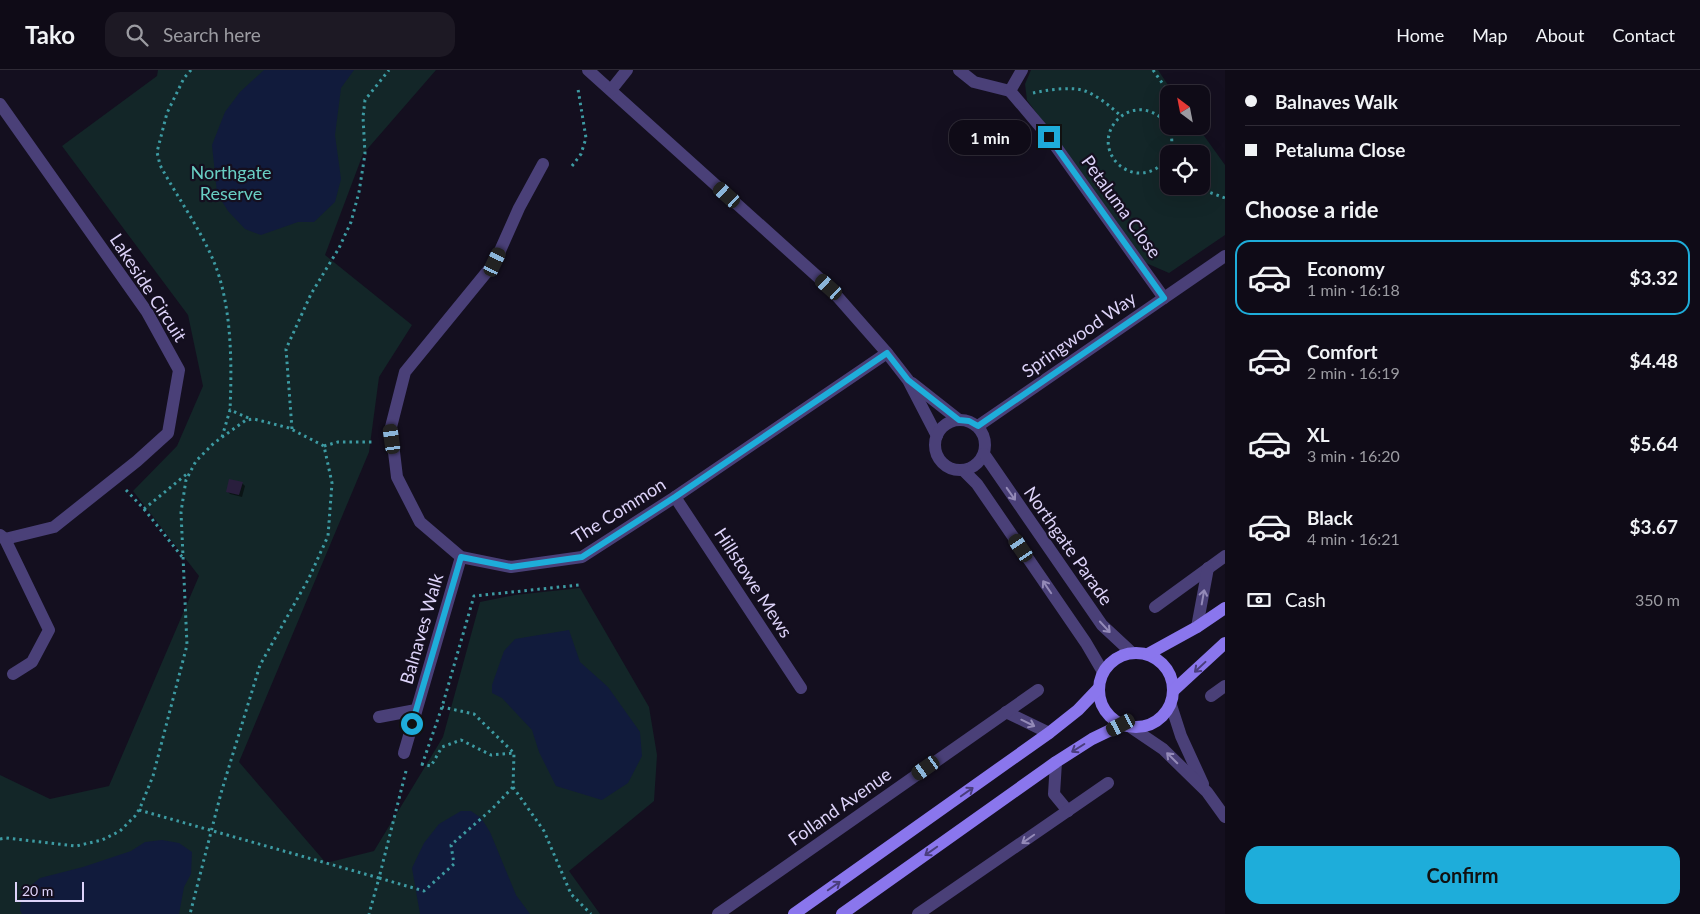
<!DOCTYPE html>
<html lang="en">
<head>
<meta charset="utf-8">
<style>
  :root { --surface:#0f0b17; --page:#1d1924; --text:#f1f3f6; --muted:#9b9ba1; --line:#2f2b36; --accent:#1eadda }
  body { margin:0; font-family:Lato,sans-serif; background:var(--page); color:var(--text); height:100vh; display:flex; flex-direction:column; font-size:19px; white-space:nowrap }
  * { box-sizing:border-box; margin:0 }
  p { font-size:16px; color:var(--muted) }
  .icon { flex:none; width:28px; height:28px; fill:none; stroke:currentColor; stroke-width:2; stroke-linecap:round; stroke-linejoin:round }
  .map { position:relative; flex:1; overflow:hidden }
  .panel { display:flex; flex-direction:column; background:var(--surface); width:475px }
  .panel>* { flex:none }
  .hud { display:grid; align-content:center; height:110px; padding:0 20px; background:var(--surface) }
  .needle { width:32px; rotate:328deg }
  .tools { position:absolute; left:1160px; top:15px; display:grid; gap:10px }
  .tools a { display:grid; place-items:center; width:50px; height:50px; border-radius:10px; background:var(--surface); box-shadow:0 5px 20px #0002,0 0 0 1px var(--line); font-size:25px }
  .scale { position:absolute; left:15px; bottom:12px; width:69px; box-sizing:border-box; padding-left:5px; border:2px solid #ddd3f9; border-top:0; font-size:14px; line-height:18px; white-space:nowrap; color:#ddd3f9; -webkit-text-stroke:4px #140f1f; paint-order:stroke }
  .end { position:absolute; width:22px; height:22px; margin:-11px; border:6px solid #1eadda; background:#111; box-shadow:0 0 0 2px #111 }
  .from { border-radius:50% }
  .bubble { position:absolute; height:35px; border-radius:15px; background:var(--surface); box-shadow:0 5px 20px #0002,0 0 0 1px var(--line); font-size:16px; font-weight:700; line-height:35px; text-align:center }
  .car { position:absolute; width:15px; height:30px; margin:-15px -8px; border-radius:6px; box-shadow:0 0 4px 1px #0007; background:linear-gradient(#222 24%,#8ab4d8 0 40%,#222 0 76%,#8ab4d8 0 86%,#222 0) }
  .hud b { display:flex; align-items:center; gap:18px; height:48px; font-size:19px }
  .hud b+b { border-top:1px solid var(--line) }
  .hud i { width:12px; height:12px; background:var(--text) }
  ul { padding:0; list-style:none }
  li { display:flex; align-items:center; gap:15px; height:75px; margin:0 10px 8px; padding:0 10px; border:2px solid transparent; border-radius:15px }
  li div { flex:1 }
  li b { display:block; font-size:19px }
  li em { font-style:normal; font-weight:700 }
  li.selected { border-color:var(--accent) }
  li>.icon { width:45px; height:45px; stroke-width:1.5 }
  h2 { padding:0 20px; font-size:22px; line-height:60px }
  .pay { display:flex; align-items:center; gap:12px; height:55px; padding:0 20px; font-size:19px }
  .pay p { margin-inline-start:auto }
  .action { display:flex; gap:10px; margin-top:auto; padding:10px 20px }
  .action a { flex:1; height:58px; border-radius:15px; background:var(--accent); color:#111; font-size:20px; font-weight:700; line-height:58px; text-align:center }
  header { display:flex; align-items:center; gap:30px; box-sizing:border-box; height:70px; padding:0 25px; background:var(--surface); border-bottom:1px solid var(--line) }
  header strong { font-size:24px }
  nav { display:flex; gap:28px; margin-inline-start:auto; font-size:18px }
  .search { width:350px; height:45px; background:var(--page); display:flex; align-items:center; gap:12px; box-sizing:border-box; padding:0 18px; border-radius:15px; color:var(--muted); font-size:19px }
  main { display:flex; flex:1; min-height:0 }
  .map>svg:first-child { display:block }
  .green { fill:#132628; fill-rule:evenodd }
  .water { fill:#111b3c }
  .shadow { fill:#0007 }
  .building { fill:#291e3d }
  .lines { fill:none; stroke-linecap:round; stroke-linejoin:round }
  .path { stroke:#3d9ba3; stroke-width:3; stroke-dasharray:2.5 4; stroke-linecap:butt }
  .lane { stroke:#4a4078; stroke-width:12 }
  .street { stroke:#4a4078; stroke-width:12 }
  .secondary { stroke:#8a76ed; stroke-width:12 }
  .oneway { stroke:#948ab8 }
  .oneway2 { stroke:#493d7c }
  .route { stroke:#1eadda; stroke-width:6 }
  .labels { text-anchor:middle; stroke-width:4.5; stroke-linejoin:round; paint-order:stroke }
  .park-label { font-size:18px; fill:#69cfc4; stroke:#140f1f }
  .street-label { font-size:18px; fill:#ddd3f9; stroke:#140f1f }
</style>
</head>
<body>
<header>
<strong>Tako</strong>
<div class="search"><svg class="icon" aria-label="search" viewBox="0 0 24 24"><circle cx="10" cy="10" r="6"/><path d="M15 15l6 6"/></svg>Search here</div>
<nav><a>Home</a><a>Map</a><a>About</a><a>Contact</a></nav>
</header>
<main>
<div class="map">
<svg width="1225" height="844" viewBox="0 0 1225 844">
  <rect width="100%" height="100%" fill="#140f1f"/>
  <!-- green -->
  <g class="green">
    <path d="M158,0H436L363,84L325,185L412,255L379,307L369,382L239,692L326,793L374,781L443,667L480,532L515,525L580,518L649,637L657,685L654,731L569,801L600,844H0V705L50,729L109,716L199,506L133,421L177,376L203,316L188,245L62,76L157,6Z"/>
    <path d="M1031,0H1158L1174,24H1169V56H1197L1225,95V165L1169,203L1146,193L1027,30L1025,14ZM1169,84H1201V116H1169Z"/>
  </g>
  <!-- water -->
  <g class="water">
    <path d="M264,0H354L341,18L335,65L341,109L335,132L314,152H298L261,165L245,159L228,141L217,123L212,75L225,42L240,22Z"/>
    <path d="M569,560L580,592L608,617L640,662L642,686L628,713L602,730L556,716L539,682L532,660L502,628L492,623V615L504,581L515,569Z"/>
    <path d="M461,741H471L481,748L490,762L516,825L530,844H420L412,798L424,773L439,754Z"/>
    <path d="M162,770L179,773L192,782L191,804L184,817L179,844H22L20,840L22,823L40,808L83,797L131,781L145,772Z"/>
  </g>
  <!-- shadow -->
  <path class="shadow" d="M242,413L245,416L242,427L230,424L227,421Z"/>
  <!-- building -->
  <path class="building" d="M229,409L243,412L239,425L226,422Z"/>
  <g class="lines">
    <!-- path -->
    <g class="path">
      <path d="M191,0L184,8L167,43L157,82L160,95C177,127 200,158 214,192C232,236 232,294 230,340"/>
      <path d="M1153,0L1170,24"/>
      <path d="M1033,23C1046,20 1072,16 1085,21C1098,26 1110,36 1121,46"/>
      <path d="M1169,56C1137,15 1088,61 1117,93C1122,98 1129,102 1137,103C1150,104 1162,97 1169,86"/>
      <path d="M1169,56C1172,66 1173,74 1170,84"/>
      <path d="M572,96L581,84L586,68L578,19"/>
      <path d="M1161,96L1169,101"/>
      <path d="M1192,116L1225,128"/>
      <path d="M292,359L286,279L311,224L339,178L351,152L359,122L365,84L363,47L365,30L389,0"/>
      <path d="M222,367L230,340L251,349"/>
      <path d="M324,376L338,372H375"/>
      <path d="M126,420L144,439L188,403"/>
      <path d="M144,439L183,488"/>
      <path d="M421,694L431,696L442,677L461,670L491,685L514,683"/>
      <path d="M422,695L442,637L474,526L579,515"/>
      <path d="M406,701L379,808L424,821L454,794L451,775L492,739L513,717L514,683L474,644L442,637"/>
      <path d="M513,717L544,761L571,824L591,844"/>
      <path d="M139,740L379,808L369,844"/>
      <path d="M0,769L6,768L76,776L102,770L120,761L135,746L140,738L153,706L187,575L181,442L186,410L196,391L214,373L246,350L254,349L289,358L324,376L332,413L328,466L309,508L260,595L221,723L190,844"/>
    </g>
    <!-- lane -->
    <g class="lane">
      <path d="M1155,537L1225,486"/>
      <path d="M1197,557L1208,498"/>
      <path d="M1211,626L1225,616"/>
      <path d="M1006,642L1049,663"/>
      <path d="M1056,692L1054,724L1068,741"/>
      <path d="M718,844L1038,620"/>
      <path d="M918,844L1108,713"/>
    </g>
    <!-- street -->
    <g class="street">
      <path d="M588,0L829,217L887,283L908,310L937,366"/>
      <path d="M959,0L974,12L1010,21"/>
      <path d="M1022,0L1010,21L1049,67L1164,228"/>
      <path d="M611,20L627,0"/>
      <path d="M0,34L147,242L179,300L168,363L137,391L54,457L5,469L0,465"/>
      <path d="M543,94L519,138L495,192L405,302L391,357L397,407L420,452L461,487L511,497L582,487L675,427L887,283"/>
      <path d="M912,313L959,350"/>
      <circle cx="960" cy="375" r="25"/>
      <path d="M978,356L1225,186"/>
      <path d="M984,384L1102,555L1131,582"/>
      <path d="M963,400L977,414L1086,573L1103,602"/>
      <path d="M675,427L801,618"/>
      <path d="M5,469L49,560L32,592L13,604"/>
      <path d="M1171,635L1181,666L1203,714"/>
      <path d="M379,647L416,640"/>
      <path d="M1132,658L1163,679L1207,722L1225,747"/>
      <path d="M404,683L461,487"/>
    </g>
    <!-- secondary -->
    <g class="secondary">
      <circle cx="1136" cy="620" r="37"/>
      <path d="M1148,584L1197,557L1225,538"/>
      <path d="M1174,620L1225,573"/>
      <path d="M794,844L1049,663L1078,640L1098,619"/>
      <path d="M842,844L1056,692L1092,669L1121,655"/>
    </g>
  </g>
  <!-- one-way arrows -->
  <defs><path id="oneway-shaft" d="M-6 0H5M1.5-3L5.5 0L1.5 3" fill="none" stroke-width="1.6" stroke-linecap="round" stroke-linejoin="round" transform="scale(1.25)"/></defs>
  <g class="oneway">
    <use href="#oneway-shaft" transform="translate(1011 424) rotate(55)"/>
    <use href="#oneway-shaft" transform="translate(1047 517) rotate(-124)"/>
    <use href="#oneway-shaft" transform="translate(1203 527) rotate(-80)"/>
    <use href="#oneway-shaft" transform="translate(1105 557) rotate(47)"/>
    <use href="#oneway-shaft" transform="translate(1028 653) rotate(26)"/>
    <use href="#oneway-shaft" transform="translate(1172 688) rotate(-135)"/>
    <use href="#oneway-shaft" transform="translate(1028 769) rotate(145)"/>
  </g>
  <g class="oneway2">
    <use href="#oneway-shaft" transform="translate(1200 597) rotate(137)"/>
    <use href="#oneway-shaft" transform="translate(1078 678) rotate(148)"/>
    <use href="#oneway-shaft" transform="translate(967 722) rotate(-35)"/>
    <use href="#oneway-shaft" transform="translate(931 781) rotate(145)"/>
    <use href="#oneway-shaft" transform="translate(834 816) rotate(-35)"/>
  </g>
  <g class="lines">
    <!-- route -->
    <path class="route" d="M412,654L461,487L511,497L582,487L675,427L887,283L908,310L959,350L969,351L978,356L1164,228L1049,67"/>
  </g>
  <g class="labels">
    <!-- park labels -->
    <g class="park-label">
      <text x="231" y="109">Northgate<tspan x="231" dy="21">Reserve</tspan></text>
    </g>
    <!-- street labels -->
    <g class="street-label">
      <text transform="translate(1121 137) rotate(54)" y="6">Petaluma Close</text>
      <text transform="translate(148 218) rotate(57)" y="6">Lakeside Circuit</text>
      <text transform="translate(1079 265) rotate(-35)" y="6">Springwood Way</text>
      <text transform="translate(619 441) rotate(-32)" y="6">The Common</text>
      <text transform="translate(1068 476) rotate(55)" y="6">Northgate Parade</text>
      <text transform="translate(753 513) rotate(57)" y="6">Hillstowe Mews</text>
      <text transform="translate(422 559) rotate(-74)" y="6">Balnaves Walk</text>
      <text transform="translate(840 737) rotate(-35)" y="6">Folland Avenue</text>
    </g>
  </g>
</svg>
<div class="tools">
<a><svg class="needle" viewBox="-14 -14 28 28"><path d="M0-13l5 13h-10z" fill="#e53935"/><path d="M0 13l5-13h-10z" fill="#9b9ba1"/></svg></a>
<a><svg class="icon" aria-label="locate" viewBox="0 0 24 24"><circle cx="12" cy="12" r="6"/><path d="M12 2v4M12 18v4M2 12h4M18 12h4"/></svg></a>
</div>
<div class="scale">20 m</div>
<i class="end from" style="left:412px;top:654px"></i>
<i class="end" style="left:1049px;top:67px"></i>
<div class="bubble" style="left:949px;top:50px;width:82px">1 min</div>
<i class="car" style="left:727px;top:125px;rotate:312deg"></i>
<i class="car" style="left:495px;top:192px;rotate:25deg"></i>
<i class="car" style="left:829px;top:217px;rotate:312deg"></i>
<i class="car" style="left:392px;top:369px;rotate:352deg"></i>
<i class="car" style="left:1021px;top:478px;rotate:326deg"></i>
<i class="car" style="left:1121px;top:655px;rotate:243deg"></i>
<i class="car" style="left:926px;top:698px;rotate:235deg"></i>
</div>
<section class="panel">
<div class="hud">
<b><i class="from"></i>Balnaves Walk</b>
<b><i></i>Petaluma Close</b>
</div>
<h2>Choose a ride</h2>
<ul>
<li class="selected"><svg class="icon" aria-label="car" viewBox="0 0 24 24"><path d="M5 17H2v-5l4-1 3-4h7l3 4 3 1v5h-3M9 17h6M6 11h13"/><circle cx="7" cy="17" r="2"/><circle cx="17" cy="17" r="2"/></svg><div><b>Economy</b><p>1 min · 16:18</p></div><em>$3.32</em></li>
<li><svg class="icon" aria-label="car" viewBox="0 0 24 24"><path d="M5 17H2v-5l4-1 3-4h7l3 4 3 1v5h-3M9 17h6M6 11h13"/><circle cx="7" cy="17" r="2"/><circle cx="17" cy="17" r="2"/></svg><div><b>Comfort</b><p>2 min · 16:19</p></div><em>$4.48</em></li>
<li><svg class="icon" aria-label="car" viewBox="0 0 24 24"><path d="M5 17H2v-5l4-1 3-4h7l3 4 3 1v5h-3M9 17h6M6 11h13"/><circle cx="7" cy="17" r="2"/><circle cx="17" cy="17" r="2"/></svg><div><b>XL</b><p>3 min · 16:20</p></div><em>$5.64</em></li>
<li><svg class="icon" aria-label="car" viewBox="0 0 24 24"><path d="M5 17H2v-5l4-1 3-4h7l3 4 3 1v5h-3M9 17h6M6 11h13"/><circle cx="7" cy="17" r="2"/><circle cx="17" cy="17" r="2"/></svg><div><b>Black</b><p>4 min · 16:21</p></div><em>$3.67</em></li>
</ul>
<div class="pay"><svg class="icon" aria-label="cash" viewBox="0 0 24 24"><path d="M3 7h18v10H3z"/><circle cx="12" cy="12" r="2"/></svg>Cash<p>350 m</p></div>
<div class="action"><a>Confirm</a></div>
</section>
</main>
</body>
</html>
